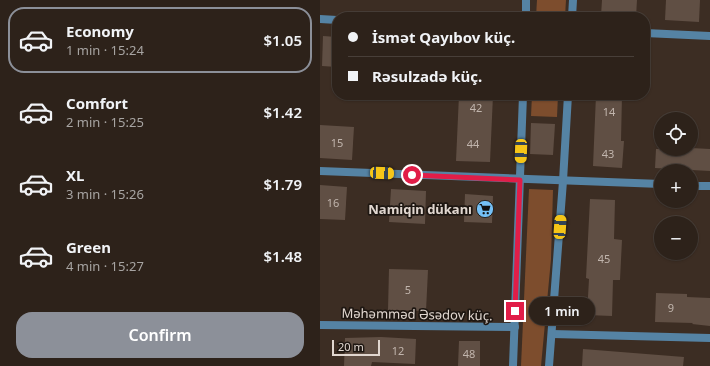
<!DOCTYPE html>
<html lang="en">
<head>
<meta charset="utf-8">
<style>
  :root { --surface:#2d221a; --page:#352a23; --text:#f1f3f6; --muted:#a7a4a2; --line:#483f39; --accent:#8c9099 }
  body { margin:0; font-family:"Noto Sans",sans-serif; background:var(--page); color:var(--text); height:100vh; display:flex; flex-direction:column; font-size:15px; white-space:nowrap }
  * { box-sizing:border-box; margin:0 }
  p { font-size:13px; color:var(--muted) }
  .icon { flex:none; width:22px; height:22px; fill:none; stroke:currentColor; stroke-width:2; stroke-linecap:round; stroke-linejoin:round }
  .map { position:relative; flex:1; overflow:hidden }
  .details { display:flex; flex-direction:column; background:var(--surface); width:320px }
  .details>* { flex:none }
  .top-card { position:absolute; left:12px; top:12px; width:318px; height:88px; border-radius:16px; box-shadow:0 1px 3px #0004,0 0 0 1px var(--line); display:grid; align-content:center; height:88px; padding:0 16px; background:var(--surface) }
  .fabs { position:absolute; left:334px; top:112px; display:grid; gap:8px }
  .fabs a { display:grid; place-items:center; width:44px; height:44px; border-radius:50%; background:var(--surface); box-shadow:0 1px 3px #0004,0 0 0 1px var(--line); font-size:20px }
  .scale { position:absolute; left:12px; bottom:10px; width:48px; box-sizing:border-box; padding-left:4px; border:2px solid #e1d7d0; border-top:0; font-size:11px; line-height:14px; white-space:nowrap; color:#e1d7d0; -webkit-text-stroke:3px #1e1712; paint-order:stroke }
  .end { position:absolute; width:18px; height:18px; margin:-9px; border:5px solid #e11d48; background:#fff; box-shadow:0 0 0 2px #fff }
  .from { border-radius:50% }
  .bubble { position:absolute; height:28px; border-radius:14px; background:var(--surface); box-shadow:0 1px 3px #0004,0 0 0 1px var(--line); font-size:13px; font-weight:600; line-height:28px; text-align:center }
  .car { position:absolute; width:12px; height:24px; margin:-12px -6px; border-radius:5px; box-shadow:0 0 3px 1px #0007; background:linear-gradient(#f5c518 24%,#345 0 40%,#f5c518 0 76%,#345 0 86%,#f5c518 0) }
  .top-card b { display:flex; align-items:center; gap:14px; height:38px; font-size:15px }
  .top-card b+b { border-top:1px solid var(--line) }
  .top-card i { width:10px; height:10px; background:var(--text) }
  ul { padding:7px 0 0; list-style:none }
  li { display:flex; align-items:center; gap:12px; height:66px; margin:0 8px 6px; padding:0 8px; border:2px solid transparent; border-radius:16px }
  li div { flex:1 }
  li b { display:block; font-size:15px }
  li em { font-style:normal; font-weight:600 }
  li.current { border-color:var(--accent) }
  li>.icon { width:36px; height:36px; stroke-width:1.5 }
  .button { display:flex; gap:8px; margin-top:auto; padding:8px 16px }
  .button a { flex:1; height:46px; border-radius:16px; background:var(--accent); color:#fff; font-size:16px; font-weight:600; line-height:46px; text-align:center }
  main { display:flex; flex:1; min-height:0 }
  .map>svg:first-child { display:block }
  .green { fill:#7d4d2d }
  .building { fill:#604f44 }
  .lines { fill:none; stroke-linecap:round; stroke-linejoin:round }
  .street { stroke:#5583a4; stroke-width:8 }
  .route { stroke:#e11d48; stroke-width:5 }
  .labels { text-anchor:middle; stroke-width:3.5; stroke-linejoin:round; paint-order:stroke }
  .number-label { font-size:11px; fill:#c1b5ad }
  .poi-label { font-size:13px; font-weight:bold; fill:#e1d7d0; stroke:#1e1712; text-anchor:end }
  .street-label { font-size:13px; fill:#e1d7d0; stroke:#1e1712 }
</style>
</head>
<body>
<main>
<section class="details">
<ul>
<li class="current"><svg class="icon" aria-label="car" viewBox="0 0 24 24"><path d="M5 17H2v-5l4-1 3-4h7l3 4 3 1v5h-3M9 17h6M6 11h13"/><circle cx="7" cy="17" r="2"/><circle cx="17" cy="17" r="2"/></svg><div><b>Economy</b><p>1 min · 15:24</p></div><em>$1.05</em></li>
<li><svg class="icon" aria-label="car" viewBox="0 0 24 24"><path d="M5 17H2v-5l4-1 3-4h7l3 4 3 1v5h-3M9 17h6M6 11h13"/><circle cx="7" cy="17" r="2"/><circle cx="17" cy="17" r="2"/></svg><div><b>Comfort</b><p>2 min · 15:25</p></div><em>$1.42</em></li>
<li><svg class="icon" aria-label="car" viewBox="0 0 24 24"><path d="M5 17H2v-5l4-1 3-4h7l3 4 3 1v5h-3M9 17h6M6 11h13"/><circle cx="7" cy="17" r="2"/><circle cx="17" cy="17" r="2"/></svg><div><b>XL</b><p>3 min · 15:26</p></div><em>$1.79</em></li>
<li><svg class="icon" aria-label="car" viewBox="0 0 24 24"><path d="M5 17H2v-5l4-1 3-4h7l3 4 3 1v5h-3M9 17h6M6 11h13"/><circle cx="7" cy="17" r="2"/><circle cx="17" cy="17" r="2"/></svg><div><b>Green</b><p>4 min · 15:27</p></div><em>$1.48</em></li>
</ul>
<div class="button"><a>Confirm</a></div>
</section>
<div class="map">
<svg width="390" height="366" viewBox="0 0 390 366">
  <rect width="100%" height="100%" fill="#3c2d23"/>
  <!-- green -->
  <g class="green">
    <path d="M217,0H246L245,17H216Z"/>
    <path d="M212,95H238L237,117L211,116Z"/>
    <path d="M209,189L233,190L231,259L221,366H201Z"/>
  </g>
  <!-- building -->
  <g class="building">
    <path d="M282,0H317L316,17L281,16Z"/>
    <path d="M346,0H380L379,22L345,20Z"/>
    <path d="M3,36L17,37V67L2,66Z"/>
    <path d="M139,95H173L170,162L136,161Z"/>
    <path d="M276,95H302L301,141H304L302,168L273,166Z"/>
    <path d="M211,123L235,124L233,155L210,154Z"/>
    <path d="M0,125L34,127L32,160L0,158Z"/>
    <path d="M371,148L390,149V171L335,168L336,149H371Z"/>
    <path d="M0,185L27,187L25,220L0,219Z"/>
    <path d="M71,189L106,191L105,224L69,222Z"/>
    <path d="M145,194L173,196L172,223L144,222Z"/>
    <path d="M270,199L295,200L294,239L302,240L300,280H293L292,316L267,315L269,279L266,278Z"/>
    <path d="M69,269L108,270L106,311L68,310Z"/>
    <path d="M336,293L367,294V297L390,298V326L372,324L373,323L335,322Z"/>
    <path d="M61,337L96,339L95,364L52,362L51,366H24L25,338Z"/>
    <path d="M139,341H160V366H138Z"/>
    <path d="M263,349L364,357L363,366H262Z"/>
  </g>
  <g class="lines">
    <!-- street -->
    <g class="street">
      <path d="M206,17V0"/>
      <path d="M252,17L253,0"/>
      <path d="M0,19L17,20"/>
      <path d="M325,33L390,36"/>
      <path d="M0,171L341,184"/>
      <path d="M371,186H390"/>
      <path d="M0,325L195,327"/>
      <path d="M232,334L390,338"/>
      <path d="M193,366L203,95"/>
      <path d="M229,366L243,181L248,95"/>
    </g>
  </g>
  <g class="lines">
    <!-- route -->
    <path class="route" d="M92,175L200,180L195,311"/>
  </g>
  <!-- icons -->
  <defs>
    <symbol id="supermarket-disc" viewBox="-11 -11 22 22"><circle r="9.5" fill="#74c0f6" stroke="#1e1712"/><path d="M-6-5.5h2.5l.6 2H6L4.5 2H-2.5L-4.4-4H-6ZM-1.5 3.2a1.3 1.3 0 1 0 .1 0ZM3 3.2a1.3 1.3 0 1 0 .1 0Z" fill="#111"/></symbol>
  </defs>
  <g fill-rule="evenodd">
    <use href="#supermarket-disc" x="155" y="199" width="20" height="20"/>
  </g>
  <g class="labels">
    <!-- number labels -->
    <g class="number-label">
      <text x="156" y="112">42</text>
      <text x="289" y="116">14</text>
      <text x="17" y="147">15</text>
      <text x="153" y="148">44</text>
      <text x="288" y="158">43</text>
      <text x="13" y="207">16</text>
      <text x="284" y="263">45</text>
      <text x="88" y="294">5</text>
      <text x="351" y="312">9</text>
      <text x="78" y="355">12</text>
      <text x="149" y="358">48</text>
    </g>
    <!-- poi labels -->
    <g class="poi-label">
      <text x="152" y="214">Namiqin dükanı</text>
    </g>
    <!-- street labels -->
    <g class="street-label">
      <text transform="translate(97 314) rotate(1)" y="5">Məhəmməd Əsədov küç.</text>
    </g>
  </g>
</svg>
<div class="fabs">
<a><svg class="icon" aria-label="locate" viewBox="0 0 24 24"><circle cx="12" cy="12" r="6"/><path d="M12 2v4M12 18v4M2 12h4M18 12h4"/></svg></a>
<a>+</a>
<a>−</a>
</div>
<div class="scale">20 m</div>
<i class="end from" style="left:92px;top:175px"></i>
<i class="end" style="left:195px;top:311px"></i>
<div class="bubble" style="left:209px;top:297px;width:66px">1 min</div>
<i class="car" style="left:201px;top:151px;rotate:182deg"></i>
<i class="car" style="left:62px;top:173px;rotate:93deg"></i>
<i class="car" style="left:240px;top:227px;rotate:4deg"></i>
<div class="top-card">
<b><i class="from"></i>İsmət Qayıbov küç.</b>
<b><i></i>Rəsulzadə küç.</b>
</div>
</div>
</main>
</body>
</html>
